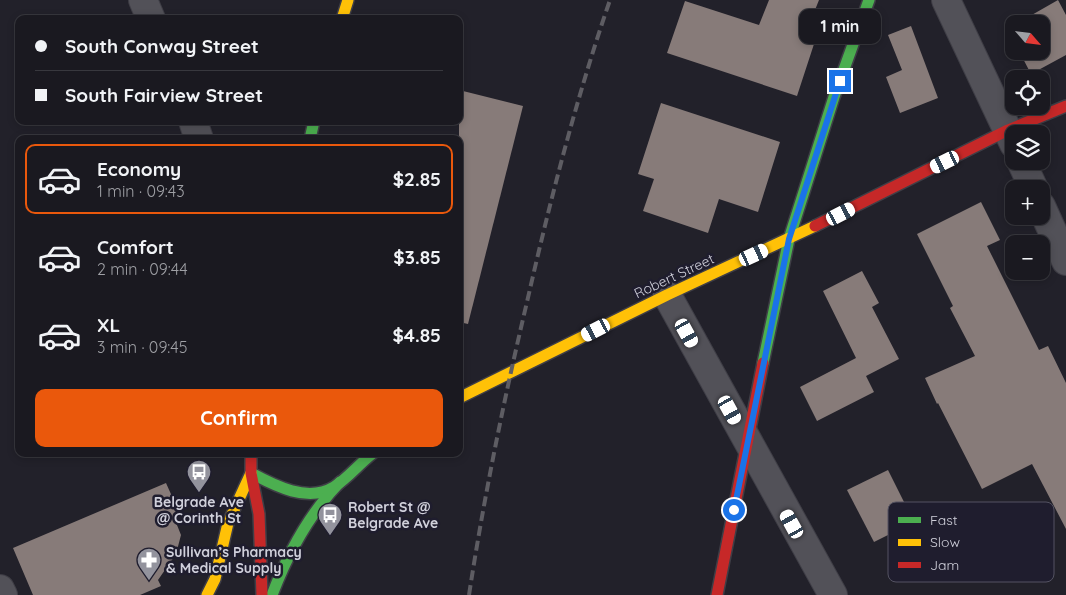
<!DOCTYPE html>
<html lang="en">
<head>
<meta charset="utf-8">
<style>
  :root { --surface:#1a1920; --page:#27262d; --text:#f1f3f6; --muted:#9fa0a5; --line:#38383e; --accent:#ea580c }
  body { margin:0; font-family:Quicksand,sans-serif; background:var(--page); color:var(--text); height:100vh; display:flex; flex-direction:column; font-size:19px; white-space:nowrap }
  * { box-sizing:border-box; margin:0 }
  p { font-size:16px; color:var(--muted) }
  .icon { flex:none; width:28px; height:28px; fill:none; stroke:currentColor; stroke-width:2; stroke-linecap:round; stroke-linejoin:round }
  .map { position:relative; flex:1; overflow:hidden }
  .drawer { position:absolute; left:15px; top:135px; width:448px; height:322px; display:flex; flex-direction:column; background:var(--surface); border-radius:10px; box-shadow:0 2px 8px #0003,0 0 0 1px var(--line) }
  .drawer>* { flex:none }
  .hud { position:absolute; left:15px; top:15px; width:448px; height:110px; border-radius:10px; box-shadow:0 2px 8px #0003,0 0 0 1px var(--line); display:grid; align-content:center; height:110px; padding:0 20px; background:var(--surface) }
  .needle { width:32px; rotate:118deg }
  .controls { position:absolute; left:1005px; top:15px; display:grid; gap:10px }
  .controls a { display:grid; place-items:center; width:45px; height:45px; border-radius:10px; background:var(--surface); box-shadow:0 2px 8px #0003,0 0 0 1px var(--line); font-size:25px }
  .end { position:absolute; width:22px; height:22px; margin:-11px; border:6px solid #1a73e8; background:#fff; box-shadow:0 0 0 2px #fff }
  .from { border-radius:50% }
  .bubble { position:absolute; height:35px; border-radius:10px; background:var(--surface); box-shadow:0 2px 8px #0003,0 0 0 1px var(--line); font-size:16px; font-weight:700; line-height:35px; text-align:center }
  .car { position:absolute; width:15px; height:30px; margin:-15px -8px; border-radius:6px; box-shadow:0 0 4px 1px #0007; background:linear-gradient(#fff 24%,#345 0 40%,#fff 0 76%,#345 0 86%,#fff 0) }
  .hud b { display:flex; align-items:center; gap:18px; height:48px; font-size:19px }
  .hud b+b { border-top:1px solid var(--line) }
  .hud i { width:12px; height:12px; background:var(--text) }
  ul { padding:9px 0 0; list-style:none }
  li { display:flex; align-items:center; gap:15px; height:70px; margin:0 10px 8px; padding:0 10px; border:2px solid transparent; border-radius:10px }
  li div { flex:1 }
  li b { display:block; font-size:19px }
  li em { font-style:normal; font-weight:700 }
  li.current { border-color:var(--accent) }
  li>.icon { width:45px; height:45px; stroke-width:1.5 }
  .primary-button { display:flex; gap:10px; margin-top:auto; padding:10px 20px }
  .primary-button a { flex:1; height:58px; border-radius:10px; background:var(--accent); color:#fff; font-size:20px; font-weight:700; line-height:58px; text-align:center }
  .map>svg:first-child { display:block }
  .building { fill:#877b79 }
  .lines { fill:none; stroke-linecap:round; stroke-linejoin:round }
  .street-casing { stroke:#3f3e46; stroke-width:30 }
  .fast-casing { stroke:#3f3e46; stroke-width:14 }
  .slow-casing { stroke:#3f3e46; stroke-width:14 }
  .jam-casing { stroke:#3f3e46; stroke-width:14 }
  .street { stroke:#525158; stroke-width:28 }
  .fast { stroke:#4caf50; stroke-width:11 }
  .slow { stroke:#ffc107; stroke-width:11 }
  .jam { stroke:#c62828; stroke-width:11 }
  .rail { stroke:#5e5d63; stroke-width:4; stroke-dasharray:10 5; stroke-linecap:butt }
  .route { stroke:#1a73e8; stroke-width:6 }
  .labels { text-anchor:middle; stroke-width:5; stroke-linejoin:round; paint-order:stroke }
  .street-label { font-size:14px; fill:#d0d0db; stroke:#1f1d2e }
  .poi-label { font-size:14px; font-weight:bold; fill:#d0d0db; stroke:#1f1d2e; text-anchor:start }
  .key { fill:#1f1d2e; stroke:#545362; stroke-width:1 }
  .key-label { font-size:14px; fill:#d0d0db }
</style>
</head>
<body>
<div class="map">
<svg width="1066" height="595" viewBox="0 0 1066 595">
  <rect width="100%" height="100%" fill="#22212a"/>
  <!-- building -->
  <g class="building">
    <path d="M769,0H819L803,40L814,44L797,96L667,53L685,1L759,25Z"/>
    <path d="M1058,0L1066,15V55L1031,74L1019,51H1041V24H1016Z"/>
    <path d="M911,26L938,98L900,113L886,77L902,70L888,35Z"/>
    <path d="M459,90L523,106L468,324L459,322Z"/>
    <path d="M661,103L780,142L758,212L719,199L708,233L643,211L654,179L638,174Z"/>
    <path d="M981,202L1000,240L987,246L1039,350L1048,346L1066,383V529L1032,464L982,489L938,403L937,404L925,378L975,356L950,308L953,306L917,234Z"/>
    <path d="M862,271L879,303L872,307L899,359L866,376L874,392L817,421L800,387L856,358L823,291Z"/>
    <path d="M888,470L914,522L874,542L847,490Z"/>
    <path d="M166,483L179,512L173,515L181,535L176,554L158,580L161,586L140,595H33L13,548Z"/>
  </g>
  <g class="lines">
    <defs>
      <g id="street">
        <path d="M143,0L151,19"/>
        <path d="M946,0L1014,144"/>
        <path d="M193,121L199,139"/>
        <path d="M1021,161L1034,189"/>
        <path d="M1041,206L1066,261"/>
        <path d="M667,295L833,595"/>
        <path d="M0,589L3,595"/>
      </g>
      <g id="fast">
        <path d="M310,139L314,121"/>
        <path d="M763,363L789,239L834,97L869,0"/>
        <path d="M251,473C275,486 308,503 334,487C348,478 359,464 372,454"/>
        <path d="M272,595C288,553 309,514 340,482"/>
      </g>
      <g id="slow">
        <path d="M342,19L348,0"/>
        <path d="M459,398L667,295L815,226"/>
        <path d="M207,595L215,579L228,523L251,473"/>
      </g>
      <g id="jam">
        <path d="M815,226L1008,130L1066,106"/>
        <path d="M251,454V473L259,514L262,595"/>
        <path d="M717,595L763,363"/>
      </g>
    </defs>
    <!-- street casing -->
    <use href="#street" class="street-casing"/>
    <!-- fast casing -->
    <use href="#fast" class="fast-casing"/>
    <!-- slow casing -->
    <use href="#slow" class="slow-casing"/>
    <!-- jam casing -->
    <use href="#jam" class="jam-casing"/>
    <!-- street -->
    <use href="#street" class="street"/>
    <!-- fast -->
    <use href="#fast" class="fast"/>
    <!-- slow -->
    <use href="#slow" class="slow"/>
    <!-- jam -->
    <use href="#jam" class="jam"/>
    <!-- rail -->
    <path class="rail" d="M469,595C484,497 504,399 527,302C550,201 576,99 610,0"/>
  </g>
  <g class="lines">
    <!-- route -->
    <path class="route" d="M734,510L789,239L840,81"/>
  </g>
  <!-- icons -->
  <defs>
    <symbol id="bus-pin" viewBox="-11 -11 22 30"><path d="M0 17L-7.5 6A9.5 9.5 0 1 1 7.5 6Z" fill="#93939d" stroke="#1f1d2e"/><path d="M-5-6H5V4H4V6H2V4H-2V6H-4V4H-5ZM-3.5-4V0h7V-4ZM-3.5 1.2v1.5H-2V1.2ZM2 1.2v1.5H3.5V1.2Z" fill="#fff"/></symbol>
    <symbol id="pharmacy-pin" viewBox="-11 -11 22 30"><path d="M0 17L-7.5 6A9.5 9.5 0 1 1 7.5 6Z" fill="#93939d" stroke="#1f1d2e"/><path d="M-2-6h4v4h4v4h-4v4h-4v-4h-4v-4h4Z" fill="#fff"/></symbol>
  </defs>
  <g fill-rule="evenodd">
    <use href="#bus-pin" x="185" y="458" width="28" height="38"/>
    <use href="#bus-pin" x="316" y="501" width="28" height="38"/>
    <use href="#pharmacy-pin" x="135" y="546" width="28" height="38"/>
  </g>
  <g class="labels">
    <!-- street labels -->
    <g class="street-label">
      <text transform="translate(674 276) rotate(-25)" y="5">Robert Street</text>
    </g>
    <!-- poi labels -->
    <g class="poi-label">
      <text x="199" y="507" text-anchor="middle">Belgrade Ave<tspan x="199" dy="16">@ Corinth St</tspan></text>
      <text x="348" y="512">Robert St @<tspan x="348" dy="16">Belgrade Ave</tspan></text>
      <text x="166" y="557">Sullivan’s Pharmacy<tspan x="166" dy="16">&amp; Medical Supply</tspan></text>
    </g>
  </g>
  <!-- legend -->
  <rect x="888" y="502" width="166" height="80" rx="8" class="key"/>
  <rect x="898" y="517" width="23" height="6" fill="#4caf50"/>
  <rect x="898" y="539" width="23" height="7" fill="#ffc107"/>
  <rect x="898" y="562" width="23" height="6" fill="#c62828"/>
  <g class="key-label">
    <text x="930" y="525">Fast</text>
    <text x="930" y="547">Slow</text>
    <text x="930" y="570">Jam</text>
  </g>
</svg>
<div class="controls">
<a><svg class="needle" viewBox="-14 -14 28 28"><path d="M0-13l5 13h-10z" fill="#e53935"/><path d="M0 13l5-13h-10z" fill="#9fa0a5"/></svg></a>
<a><svg class="icon" aria-label="locate" viewBox="0 0 24 24"><circle cx="12" cy="12" r="6"/><path d="M12 2v4M12 18v4M2 12h4M18 12h4"/></svg></a>
<a><svg class="icon" aria-label="layers" viewBox="0 0 24 24"><path d="M12 4l9 5-9 5-9-5zM3 14l9 5 9-5"/></svg></a>
<a>+</a>
<a>−</a>
</div>
<i class="end from" style="left:734px;top:510px"></i>
<i class="end" style="left:840px;top:81px"></i>
<div class="bubble" style="left:799px;top:9px;width:82px">1 min</div>
<i class="car" style="left:945px;top:162px;rotate:244deg"></i>
<i class="car" style="left:841px;top:214px;rotate:63deg"></i>
<i class="car" style="left:754px;top:255px;rotate:65deg"></i>
<i class="car" style="left:596px;top:330px;rotate:243deg"></i>
<i class="car" style="left:687px;top:333px;rotate:151deg"></i>
<i class="car" style="left:730px;top:410px;rotate:151deg"></i>
<i class="car" style="left:792px;top:524px;rotate:331deg"></i>
<div class="hud">
<b><i class="from"></i>South Conway Street</b>
<b><i></i>South Fairview Street</b>
</div>
<section class="drawer">
<ul>
<li class="current"><svg class="icon" aria-label="car" viewBox="0 0 24 24"><path d="M5 17H2v-5l4-1 3-4h7l3 4 3 1v5h-3M9 17h6M6 11h13"/><circle cx="7" cy="17" r="2"/><circle cx="17" cy="17" r="2"/></svg><div><b>Economy</b><p>1 min · 09:43</p></div><em>$2.85</em></li>
<li><svg class="icon" aria-label="car" viewBox="0 0 24 24"><path d="M5 17H2v-5l4-1 3-4h7l3 4 3 1v5h-3M9 17h6M6 11h13"/><circle cx="7" cy="17" r="2"/><circle cx="17" cy="17" r="2"/></svg><div><b>Comfort</b><p>2 min · 09:44</p></div><em>$3.85</em></li>
<li><svg class="icon" aria-label="car" viewBox="0 0 24 24"><path d="M5 17H2v-5l4-1 3-4h7l3 4 3 1v5h-3M9 17h6M6 11h13"/><circle cx="7" cy="17" r="2"/><circle cx="17" cy="17" r="2"/></svg><div><b>XL</b><p>3 min · 09:45</p></div><em>$4.85</em></li>
</ul>
<div class="primary-button"><a>Confirm</a></div>
</section>
</div>
</body>
</html>
